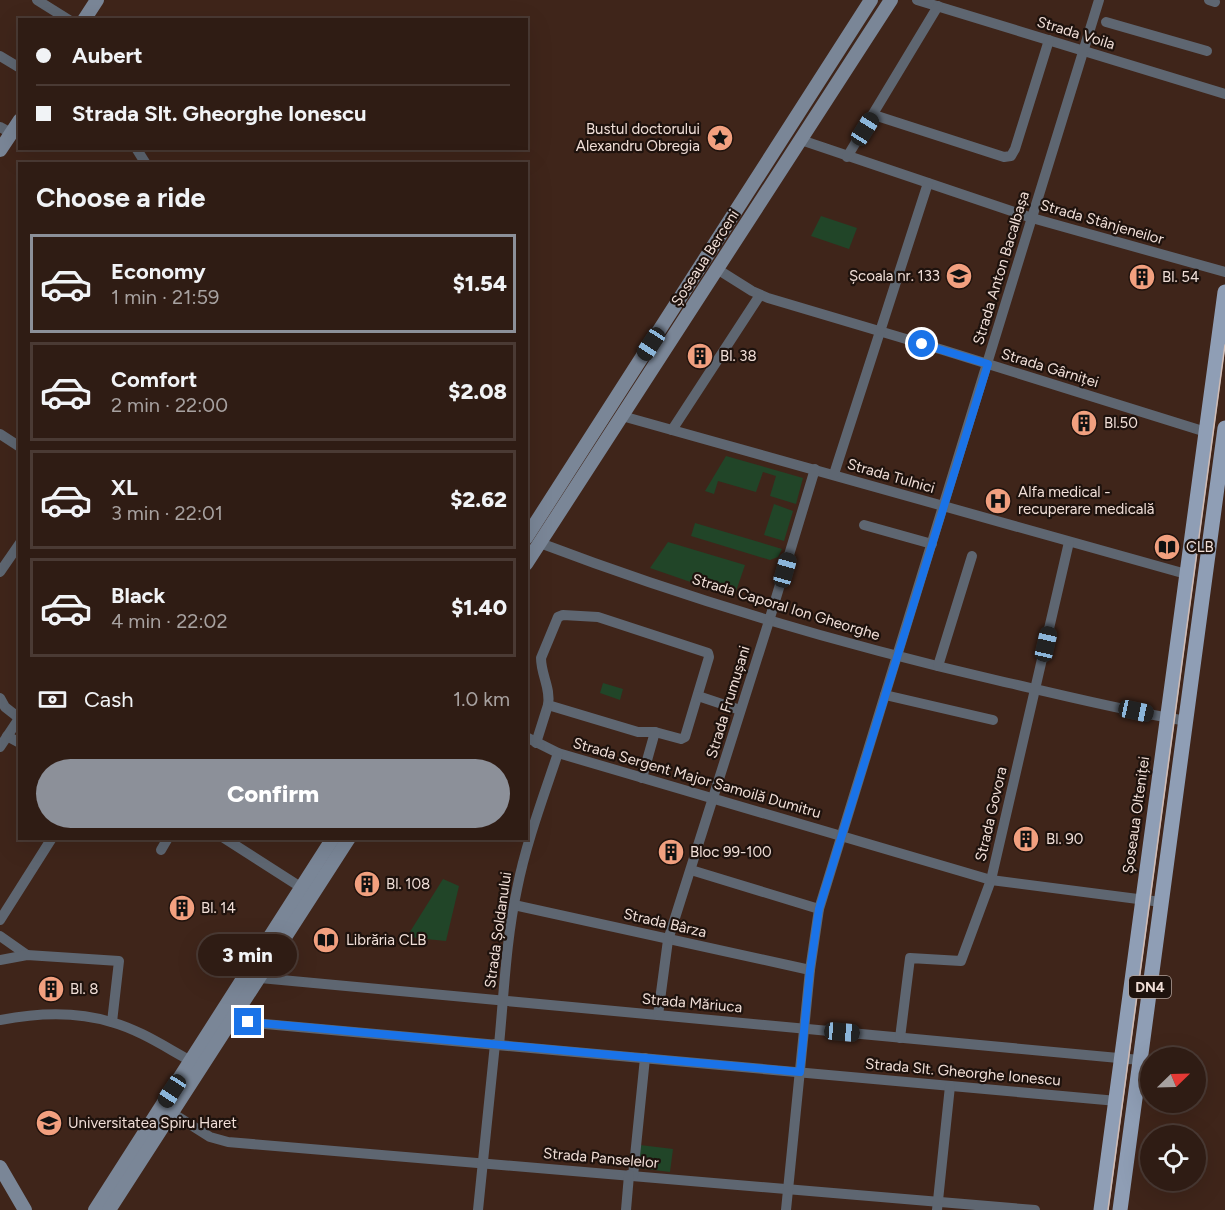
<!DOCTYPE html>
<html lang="en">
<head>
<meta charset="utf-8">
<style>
  :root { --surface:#2f1c14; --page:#37251d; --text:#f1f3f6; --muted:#a7a1a0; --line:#4a3a34; --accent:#8c9099 }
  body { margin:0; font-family:Figtree,sans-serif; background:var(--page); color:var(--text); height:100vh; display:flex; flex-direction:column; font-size:22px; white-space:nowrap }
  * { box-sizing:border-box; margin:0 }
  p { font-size:20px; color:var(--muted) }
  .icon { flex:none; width:33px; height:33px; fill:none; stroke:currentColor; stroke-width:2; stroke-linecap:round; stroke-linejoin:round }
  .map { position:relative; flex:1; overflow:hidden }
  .sheet { position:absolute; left:18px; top:162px; width:510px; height:678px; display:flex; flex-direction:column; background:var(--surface); border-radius:0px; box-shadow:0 6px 24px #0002,0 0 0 2px var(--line) }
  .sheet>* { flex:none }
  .banner { position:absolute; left:18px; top:18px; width:510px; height:132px; border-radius:0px; box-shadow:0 6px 24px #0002,0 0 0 2px var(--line); display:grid; align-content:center; height:132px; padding:0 18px; background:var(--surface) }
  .needle { width:39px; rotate:67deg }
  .buttons { position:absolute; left:1140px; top:1047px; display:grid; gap:12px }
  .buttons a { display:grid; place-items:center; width:66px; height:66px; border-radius:50%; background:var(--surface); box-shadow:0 6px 24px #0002,0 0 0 2px var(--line); font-size:30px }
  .end { position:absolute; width:27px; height:27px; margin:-14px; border:8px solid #1a73e8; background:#fff; box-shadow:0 0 0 3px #fff }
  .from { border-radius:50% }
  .bubble { position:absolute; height:42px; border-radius:21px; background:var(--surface); box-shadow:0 6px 24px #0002,0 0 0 2px var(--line); font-size:20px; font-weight:800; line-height:42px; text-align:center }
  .car { position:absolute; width:18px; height:36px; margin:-18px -9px; border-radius:8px; box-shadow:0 0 4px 2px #0007; background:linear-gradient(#222 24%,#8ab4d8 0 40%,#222 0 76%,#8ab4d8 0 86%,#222 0) }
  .banner b { display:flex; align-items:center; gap:21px; height:57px; font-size:22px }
  .banner b+b { border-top:2px solid var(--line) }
  .banner i { width:15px; height:15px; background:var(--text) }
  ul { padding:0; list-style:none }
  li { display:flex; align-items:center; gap:18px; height:99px; margin:0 12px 9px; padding:0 6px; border:3px solid var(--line); border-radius:0px }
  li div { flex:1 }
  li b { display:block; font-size:22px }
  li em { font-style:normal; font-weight:800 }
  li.on { border-color:var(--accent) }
  li>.icon { width:54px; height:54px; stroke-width:1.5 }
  h2 { padding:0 18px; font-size:27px; line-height:72px }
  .pay { display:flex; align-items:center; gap:15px; height:66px; padding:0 18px; font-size:22px }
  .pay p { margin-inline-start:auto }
  .cta { display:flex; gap:12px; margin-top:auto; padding:12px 18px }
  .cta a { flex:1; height:69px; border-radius:36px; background:var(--accent); color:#fff; font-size:24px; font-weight:800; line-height:69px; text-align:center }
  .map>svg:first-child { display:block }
  .green { fill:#214528 }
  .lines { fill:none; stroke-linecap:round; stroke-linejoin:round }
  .street { stroke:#5e6671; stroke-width:10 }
  .secondary { stroke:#7a8697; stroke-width:14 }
  .primary { stroke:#8f9eb5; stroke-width:15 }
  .tram { stroke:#d0bcb5; stroke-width:1.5 }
  .route { stroke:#1a73e8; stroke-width:8 }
  .labels { text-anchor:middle; stroke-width:4.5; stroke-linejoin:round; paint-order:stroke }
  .shield { fill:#1e120d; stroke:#b1a19a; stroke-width:1.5 }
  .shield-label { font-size:14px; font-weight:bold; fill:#f0ded7 }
  .street-label { font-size:15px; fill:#f0ded7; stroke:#1e120d }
  .poi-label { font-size:15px; fill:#f0ded7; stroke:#1e120d; text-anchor:start }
</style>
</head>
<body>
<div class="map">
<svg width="1225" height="1210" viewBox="0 0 1225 1210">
  <rect width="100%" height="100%" fill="#3f251a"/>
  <!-- green -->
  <g class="green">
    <path d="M821,216L857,228L849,249L811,236Z"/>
    <path d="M726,456L803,478L796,504L770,496L776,476L763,472L756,492L718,481L714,494L705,491Z"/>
    <path d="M774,504L793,511L784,541L764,535Z"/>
    <path d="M695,523L782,549L778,557L770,560L691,536Z"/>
    <path d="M668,542L745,565L734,597L650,568Z"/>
    <path d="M603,683L623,689L620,700L600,693Z"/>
    <path d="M443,879L459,886L446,941L416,938L408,935Z"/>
    <path d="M640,1145L673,1149L670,1172L638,1168Z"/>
  </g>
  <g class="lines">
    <!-- street -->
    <g class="street">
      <path d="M37,0L69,20"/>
      <path d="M917,0L1225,94"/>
      <path d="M1209,0L1215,2"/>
      <path d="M1106,22L1207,51"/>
      <path d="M0,56L20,68"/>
      <path d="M874,115L1004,157L1011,156L1015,149L1049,40"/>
      <path d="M0,127L11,133"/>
      <path d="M801,140L1032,218L1225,272"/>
      <path d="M136,148L146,164"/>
      <path d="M847,157L938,6"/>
      <path d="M717,269L752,291L768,298L943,350L1206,432"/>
      <path d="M622,416L1186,574"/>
      <path d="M672,430L760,295"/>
      <path d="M0,434L20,447"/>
      <path d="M834,474L928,183"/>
      <path d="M864,525L932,544"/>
      <path d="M540,543C690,600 844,645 1000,681C1062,695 1124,711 1187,721"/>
      <path d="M0,572L20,543"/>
      <path d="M563,615L598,617L708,653L709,657L685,737L681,739L655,732H638L548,705C551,688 541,675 541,658L558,617Z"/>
      <path d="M938,666L972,556"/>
      <path d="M885,695L993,720"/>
      <path d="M698,696L740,710"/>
      <path d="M0,698L5,707L19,718"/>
      <path d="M7,736L20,743"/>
      <path d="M526,737L558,753L991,880L1161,902"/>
      <path d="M536,743L548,705"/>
      <path d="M0,747L20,717"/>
      <path d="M642,778L655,732"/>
      <path d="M224,838L302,888"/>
      <path d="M161,850L168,838"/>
      <path d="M691,870L819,909"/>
      <path d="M514,905L810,970"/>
      <path d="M0,920L52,838"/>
      <path d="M0,936L27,955"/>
      <path d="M0,960L27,955L119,961L112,1022"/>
      <path d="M260,978L1140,1060"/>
      <path d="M658,1015L668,940L769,621L815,469"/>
      <path d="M0,1020C36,1013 76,1011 111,1022C140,1030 165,1047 191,1061"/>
      <path d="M232,1021L1117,1101"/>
      <path d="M900,1038L910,958L961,961L991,880L1069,542"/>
      <path d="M499,1045C504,993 506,940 517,889C526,843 543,798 558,753"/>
      <path d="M172,1113L210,1137L228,1142L1035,1210"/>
      <path d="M633,1176L645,1058"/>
      <path d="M478,1210L495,1044"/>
      <path d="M626,1210L629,1175"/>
      <path d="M786,1210L810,970L819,909L1099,0"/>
      <path d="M937,1210L950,1086"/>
    </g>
    <!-- secondary -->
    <g class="secondary">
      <path d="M84,20L97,0"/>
      <path d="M0,150L20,120"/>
      <path d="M526,538L871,0"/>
      <path d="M526,564L891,0"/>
      <path d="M0,1167L25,1210"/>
      <path d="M95,1210L333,838"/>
      <path d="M109,1210L349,838"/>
    </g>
    <!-- primary -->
    <g class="primary">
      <path d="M1101,1210L1225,292"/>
      <path d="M1120,1210L1225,428"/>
    </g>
    <!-- tram -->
    <path class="tram" d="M1108,1210L1225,345"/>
  </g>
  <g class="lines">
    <!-- route -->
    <path class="route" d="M248,1022L800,1072L810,970L819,909L988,364L922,344"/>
  </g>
  <!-- icons -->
  <defs>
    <symbol id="sight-disc" viewBox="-11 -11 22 22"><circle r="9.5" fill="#f2a07f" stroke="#1e120d"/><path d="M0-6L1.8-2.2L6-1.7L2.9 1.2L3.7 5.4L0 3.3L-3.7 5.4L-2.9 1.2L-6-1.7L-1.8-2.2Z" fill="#111"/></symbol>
    <symbol id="school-disc" viewBox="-11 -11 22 22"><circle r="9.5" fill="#f2a07f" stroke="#1e120d"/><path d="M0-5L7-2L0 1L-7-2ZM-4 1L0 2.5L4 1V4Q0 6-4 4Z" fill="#111"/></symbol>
    <symbol id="building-disc" viewBox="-11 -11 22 22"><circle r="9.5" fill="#f2a07f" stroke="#1e120d"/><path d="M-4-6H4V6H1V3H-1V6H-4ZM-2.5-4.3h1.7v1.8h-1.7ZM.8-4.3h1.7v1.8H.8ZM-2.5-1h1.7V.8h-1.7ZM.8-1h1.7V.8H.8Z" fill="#111"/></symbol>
    <symbol id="hospital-disc" viewBox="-11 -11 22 22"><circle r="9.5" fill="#f2a07f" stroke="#1e120d"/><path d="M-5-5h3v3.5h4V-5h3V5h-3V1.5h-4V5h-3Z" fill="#111"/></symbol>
    <symbol id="library-disc" viewBox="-11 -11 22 22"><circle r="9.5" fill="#f2a07f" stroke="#1e120d"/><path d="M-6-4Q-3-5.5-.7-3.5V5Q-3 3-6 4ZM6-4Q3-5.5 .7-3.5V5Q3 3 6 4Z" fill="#111"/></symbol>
    <symbol id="university-disc" viewBox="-11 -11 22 22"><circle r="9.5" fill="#f2a07f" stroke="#1e120d"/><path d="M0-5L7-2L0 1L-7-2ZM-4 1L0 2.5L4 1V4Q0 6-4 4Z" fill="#111"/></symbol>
  </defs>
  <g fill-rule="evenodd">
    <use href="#sight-disc" x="705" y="123" width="30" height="30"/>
    <use href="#school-disc" x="944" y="261" width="30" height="30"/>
    <use href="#building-disc" x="1127" y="262" width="30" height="30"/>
    <use href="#building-disc" x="685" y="341" width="30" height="30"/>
    <use href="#building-disc" x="1069" y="408" width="30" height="30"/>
    <use href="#hospital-disc" x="983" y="486" width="30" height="30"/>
    <use href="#library-disc" x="1152" y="532" width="30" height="30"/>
    <use href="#building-disc" x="1011" y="824" width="30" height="30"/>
    <use href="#building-disc" x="656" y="837" width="30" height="30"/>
    <use href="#building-disc" x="352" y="869" width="30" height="30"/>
    <use href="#building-disc" x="167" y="893" width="30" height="30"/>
    <use href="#library-disc" x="311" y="925" width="30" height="30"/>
    <use href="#building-disc" x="36" y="974" width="30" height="30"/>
    <use href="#university-disc" x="34" y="1108" width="30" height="30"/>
  </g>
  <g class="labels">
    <!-- shield labels -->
    <rect class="shield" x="1129" y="976" width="42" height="22" rx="4.5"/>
    <g class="shield-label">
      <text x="1150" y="992">DN4</text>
    </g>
    <!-- street labels -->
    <g class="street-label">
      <text transform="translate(1076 33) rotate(17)" y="5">Strada Voila</text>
      <text transform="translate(1102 222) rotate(16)" y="5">Strada Stânjeneilor</text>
      <text transform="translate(705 258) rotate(-57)" y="5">Șoseaua Berceni</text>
      <text transform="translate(1001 268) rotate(-73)" y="5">Strada Anton Bacalbașa</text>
      <text transform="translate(1050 368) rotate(17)" y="5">Strada Gârniței</text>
      <text transform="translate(891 476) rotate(16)" y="5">Strada Tulnici</text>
      <text transform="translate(786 607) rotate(17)" y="5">Strada Caporal Ion Gheorghe</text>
      <text transform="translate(728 702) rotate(-73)" y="5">Strada Frumușani</text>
      <text transform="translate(697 778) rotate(16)" y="5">Strada Sergent Major Samoilă Dumitru</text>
      <text transform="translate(991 814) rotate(-77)" y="5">Strada Govora</text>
      <text transform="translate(1136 815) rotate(-82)" y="5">Șoseaua Olteniței</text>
      <text transform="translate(665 923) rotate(13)" y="5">Strada Bârza</text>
      <text transform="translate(498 930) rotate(-82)" y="5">Strada Șoldanului</text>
      <text transform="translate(692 1003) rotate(5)" y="5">Strada Măriuca</text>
      <text transform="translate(963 1072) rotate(5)" y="5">Strada Slt. Gheorghe Ionescu</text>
      <text transform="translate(601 1158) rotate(5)" y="5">Strada Panselelor</text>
    </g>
    <!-- poi labels -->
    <g class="poi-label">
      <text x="700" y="134" text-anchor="end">Bustul doctorului<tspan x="700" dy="17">Alexandru Obregia</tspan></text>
      <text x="940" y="281" text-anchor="end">Școala nr. 133</text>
      <text x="1162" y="282">Bl. 54</text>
      <text x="720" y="361">Bl. 38</text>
      <text x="1104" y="428">Bl.50</text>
      <text x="1018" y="497">Alfa medical -<tspan x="1018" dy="17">recuperare medicală</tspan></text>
      <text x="1186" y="552">CLB</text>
      <text x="1046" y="844">Bl. 90</text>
      <text x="690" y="857">Bloc 99-100</text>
      <text x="386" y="889">Bl. 108</text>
      <text x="201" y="913">Bl. 14</text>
      <text x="346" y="945">Librăria CLB</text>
      <text x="70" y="994">Bl. 8</text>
      <text x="68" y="1128">Universitatea Spiru Haret</text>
    </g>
  </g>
</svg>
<div class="buttons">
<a><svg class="needle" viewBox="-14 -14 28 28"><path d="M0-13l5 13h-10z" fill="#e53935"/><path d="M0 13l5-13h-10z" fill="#a7a1a0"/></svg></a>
<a><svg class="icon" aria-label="locate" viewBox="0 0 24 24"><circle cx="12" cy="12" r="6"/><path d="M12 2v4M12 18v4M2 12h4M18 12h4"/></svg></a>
</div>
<i class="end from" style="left:922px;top:344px"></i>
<i class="end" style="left:248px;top:1022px"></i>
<div class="bubble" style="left:198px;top:934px;width:99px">3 min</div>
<i class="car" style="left:865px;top:129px;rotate:32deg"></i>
<i class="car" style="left:651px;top:344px;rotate:213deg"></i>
<i class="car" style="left:785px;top:570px;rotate:16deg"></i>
<i class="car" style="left:1046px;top:644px;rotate:13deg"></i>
<i class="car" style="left:1136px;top:711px;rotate:102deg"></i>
<i class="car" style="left:842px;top:1032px;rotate:95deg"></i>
<i class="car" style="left:172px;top:1091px;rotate:213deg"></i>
<div class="banner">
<b><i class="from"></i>Aubert</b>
<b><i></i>Strada Slt. Gheorghe Ionescu</b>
</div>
<section class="sheet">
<h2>Choose a ride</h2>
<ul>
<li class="on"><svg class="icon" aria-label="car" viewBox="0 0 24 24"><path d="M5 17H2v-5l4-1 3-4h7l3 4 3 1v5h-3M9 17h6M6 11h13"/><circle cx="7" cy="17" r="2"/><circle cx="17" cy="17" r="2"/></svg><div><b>Economy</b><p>1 min · 21:59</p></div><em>$1.54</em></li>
<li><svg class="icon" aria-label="car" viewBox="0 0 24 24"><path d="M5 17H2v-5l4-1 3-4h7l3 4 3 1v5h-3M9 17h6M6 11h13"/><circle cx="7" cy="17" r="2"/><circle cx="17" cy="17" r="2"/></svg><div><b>Comfort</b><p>2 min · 22:00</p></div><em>$2.08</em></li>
<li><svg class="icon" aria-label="car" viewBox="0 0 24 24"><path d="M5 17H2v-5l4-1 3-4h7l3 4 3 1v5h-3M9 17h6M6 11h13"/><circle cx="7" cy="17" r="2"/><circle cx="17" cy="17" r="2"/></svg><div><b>XL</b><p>3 min · 22:01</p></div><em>$2.62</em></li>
<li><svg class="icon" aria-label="car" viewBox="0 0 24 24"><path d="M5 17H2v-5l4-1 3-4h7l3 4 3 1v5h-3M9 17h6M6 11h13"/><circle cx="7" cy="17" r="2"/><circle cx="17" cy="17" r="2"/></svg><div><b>Black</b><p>4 min · 22:02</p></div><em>$1.40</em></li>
</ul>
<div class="pay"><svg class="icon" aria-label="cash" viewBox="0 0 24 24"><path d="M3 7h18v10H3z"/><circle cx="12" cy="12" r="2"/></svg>Cash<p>1.0 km</p></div>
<div class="cta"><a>Confirm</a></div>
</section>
</div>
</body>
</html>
